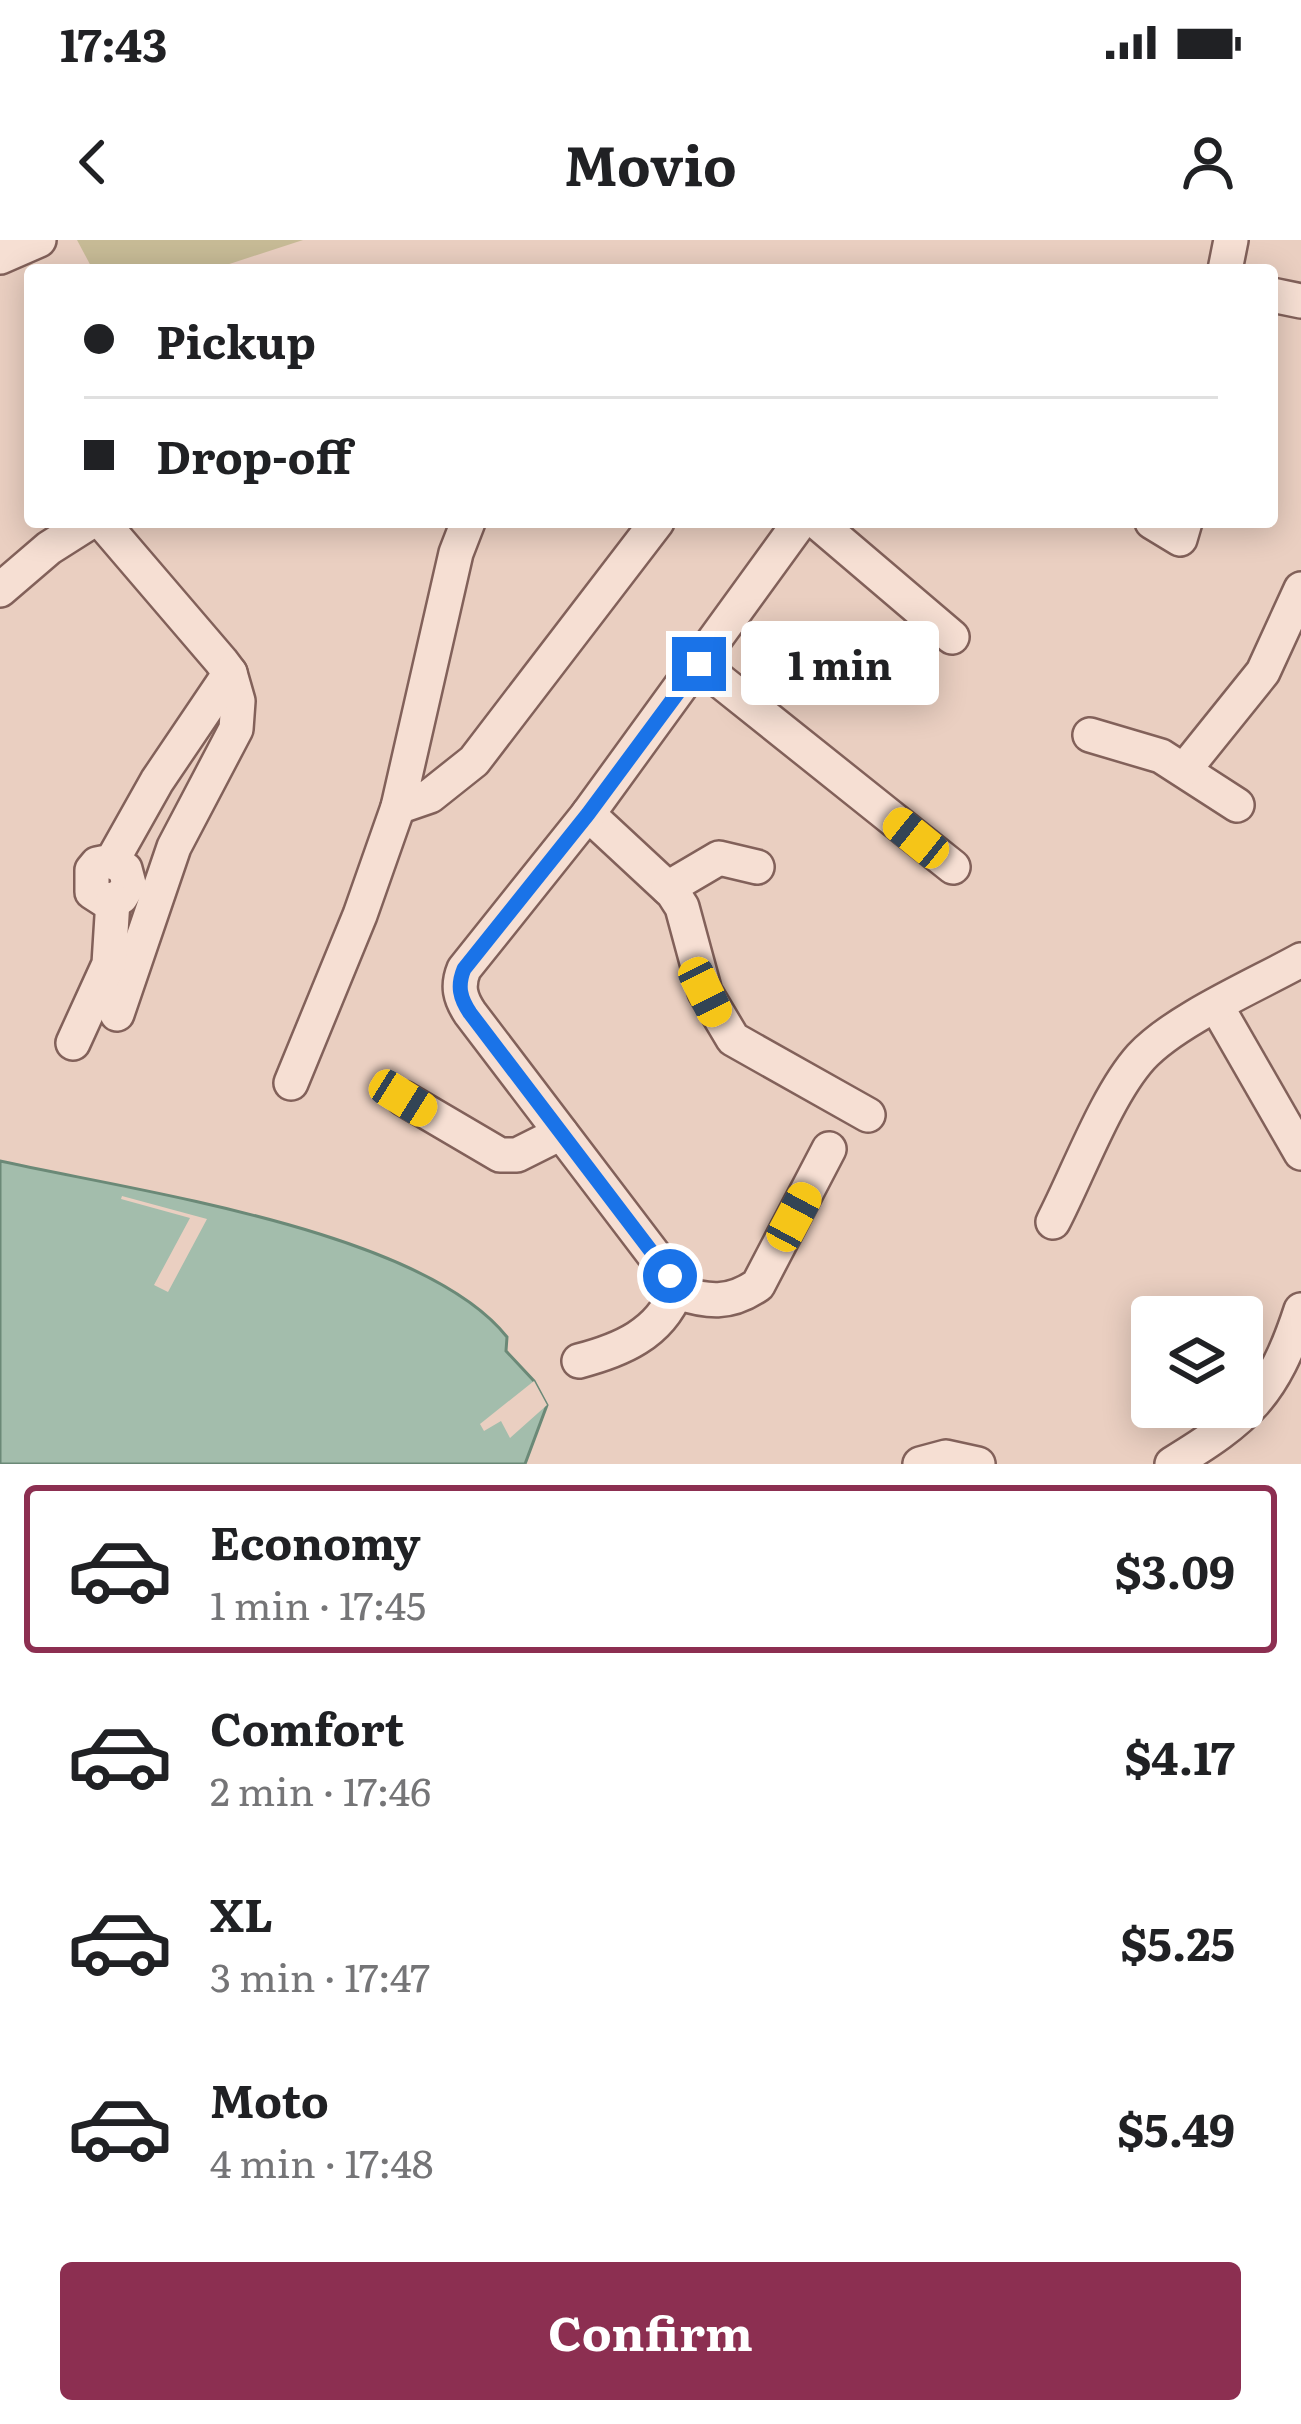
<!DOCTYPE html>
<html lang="en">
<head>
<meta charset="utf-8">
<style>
  :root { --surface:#fff; --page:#f2f2f2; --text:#202124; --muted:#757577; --line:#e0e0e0; --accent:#8c2f51 }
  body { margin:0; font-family:Literata,serif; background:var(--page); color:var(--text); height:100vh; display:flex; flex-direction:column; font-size:45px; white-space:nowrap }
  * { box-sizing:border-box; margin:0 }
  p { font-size:39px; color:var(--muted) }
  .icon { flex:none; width:66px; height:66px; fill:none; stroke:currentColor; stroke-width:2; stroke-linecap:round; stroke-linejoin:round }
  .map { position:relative; height:1224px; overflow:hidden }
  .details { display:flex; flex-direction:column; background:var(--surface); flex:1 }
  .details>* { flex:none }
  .banner { position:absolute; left:24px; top:24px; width:1254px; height:264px; border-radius:12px; box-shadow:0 6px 30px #0003; display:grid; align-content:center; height:264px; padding:0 60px; background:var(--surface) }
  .controls { position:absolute; left:1131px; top:1056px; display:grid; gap:24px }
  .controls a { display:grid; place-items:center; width:132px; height:132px; border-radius:12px; background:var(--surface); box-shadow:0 6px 30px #0003; font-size:60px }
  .end { position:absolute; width:54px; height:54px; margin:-27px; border:15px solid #1a73e8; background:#fff; box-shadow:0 0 0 6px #fff }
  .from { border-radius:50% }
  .bubble { position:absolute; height:84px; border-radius:12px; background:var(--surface); box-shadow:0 6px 30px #0003; font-size:39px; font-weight:700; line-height:84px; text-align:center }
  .car { position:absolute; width:36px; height:72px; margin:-36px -18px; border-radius:15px; box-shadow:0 0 9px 3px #0007; background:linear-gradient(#f5c518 24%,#345 0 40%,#f5c518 0 76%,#345 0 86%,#f5c518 0) }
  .banner b { display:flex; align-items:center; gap:42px; height:114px; font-size:45px }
  .banner b+b { border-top:3px solid var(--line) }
  .banner i { width:30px; height:30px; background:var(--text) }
  ul { padding:21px 0 0; list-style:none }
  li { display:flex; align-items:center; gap:36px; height:168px; margin:0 24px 18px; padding:0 36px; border:6px solid transparent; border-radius:12px }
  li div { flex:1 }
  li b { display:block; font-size:45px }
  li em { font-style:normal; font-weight:700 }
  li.selected { border-color:var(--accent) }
  li>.icon { width:108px; height:108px; stroke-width:1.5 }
  .cta { display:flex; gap:24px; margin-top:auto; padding:24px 60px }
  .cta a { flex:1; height:138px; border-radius:12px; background:var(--accent); color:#fff; font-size:48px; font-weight:700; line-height:138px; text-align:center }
  .status { display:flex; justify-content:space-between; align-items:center; height:84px; padding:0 60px; background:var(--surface); direction:ltr }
  .status svg { height:33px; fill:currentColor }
  header { display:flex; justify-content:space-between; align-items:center; height:156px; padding:0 60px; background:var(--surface); font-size:54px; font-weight:700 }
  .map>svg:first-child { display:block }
  .green { fill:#c7bb96 }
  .water { fill:#a3bdac; stroke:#6b8977; stroke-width:3 }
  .pier { fill:#eacfc1 }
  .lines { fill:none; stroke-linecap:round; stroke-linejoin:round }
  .minor-casing { stroke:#82615a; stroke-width:38 }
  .minor { stroke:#f6dfd3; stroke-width:33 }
  .route { stroke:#1a73e8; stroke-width:15 }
</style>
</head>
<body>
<div class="status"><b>17:43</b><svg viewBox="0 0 49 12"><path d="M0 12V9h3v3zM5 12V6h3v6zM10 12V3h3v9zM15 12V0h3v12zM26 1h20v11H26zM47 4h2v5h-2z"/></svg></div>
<header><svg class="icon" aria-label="back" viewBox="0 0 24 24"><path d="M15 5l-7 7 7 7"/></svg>Movio<svg class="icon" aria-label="person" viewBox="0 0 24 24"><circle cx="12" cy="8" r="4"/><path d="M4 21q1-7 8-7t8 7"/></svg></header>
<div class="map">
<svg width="1301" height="1224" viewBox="0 0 1301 1224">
  <rect width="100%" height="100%" fill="#eacfc1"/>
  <!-- green -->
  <path class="green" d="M77,0H303L211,30H93Z"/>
  <!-- water -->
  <path class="water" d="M0,921C134,951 422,990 507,1097L506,1111L534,1141L547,1165L525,1224H0Z"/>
  <!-- pier -->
  <g class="pier">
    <path d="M122,956L207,979L168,1052L154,1045L190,978L121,959Z"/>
    <path d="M534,1141L547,1165L510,1198L501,1181L484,1191L480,1184Z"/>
  </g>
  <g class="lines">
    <defs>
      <g id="minor">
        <path d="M0,17L39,0"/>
        <path d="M1225,30L1231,0"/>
        <path d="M1272,55L1301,61"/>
        <path d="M102,282L221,421L230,433L238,461L236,489L174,607L117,774"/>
        <path d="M817,282L952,397"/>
        <path d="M1152,282L1180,299L1185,282"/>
        <path d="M0,350L49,308L90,282"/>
        <path d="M699,424L953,627"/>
        <path d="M1090,495L1161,516L1237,565"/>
        <path d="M1185,529L1263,432L1301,349"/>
        <path d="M398,567L430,556L474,521L657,282"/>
        <path d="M588,574L673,653L682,667L705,752L733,799L868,875"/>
        <path d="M112,621L125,629L129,644L121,657L106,661L92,652V630L97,624L112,621L157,541L230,433"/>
        <path d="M668,648L719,618L757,627"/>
        <path d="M1217,767L1301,913"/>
        <path d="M73,803L109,724L113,660"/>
        <path d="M291,843L360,675L398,567L456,313L468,282"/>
        <path d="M403,858L500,915H517L561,893"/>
        <path d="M1053,982C1078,934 1106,856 1141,817C1175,780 1256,745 1301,720"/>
        <path d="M676,1052C708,1062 729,1065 758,1045L829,909"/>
        <path d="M579,1121C621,1110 659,1094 676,1052L670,1036L470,773C460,758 457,746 464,729L588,574L800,282"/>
        <path d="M920,1224L946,1217L978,1224"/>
        <path d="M1172,1224C1247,1178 1273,1156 1301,1070"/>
      </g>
    </defs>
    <!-- minor casing -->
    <use href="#minor" class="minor-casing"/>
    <!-- minor -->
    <use href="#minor" class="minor"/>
  </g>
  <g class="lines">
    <!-- route -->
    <path class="route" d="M670,1036L470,773C460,758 457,746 464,729L588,574L699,424"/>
  </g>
</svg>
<div class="controls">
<a><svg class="icon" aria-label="layers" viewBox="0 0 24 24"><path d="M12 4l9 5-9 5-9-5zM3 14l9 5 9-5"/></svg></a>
</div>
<i class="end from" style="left:670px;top:1036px"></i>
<i class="end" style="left:699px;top:424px"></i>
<div class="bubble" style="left:741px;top:381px;width:198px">1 min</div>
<i class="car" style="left:916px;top:598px;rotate:309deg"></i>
<i class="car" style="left:705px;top:752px;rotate:154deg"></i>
<i class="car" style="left:403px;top:858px;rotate:122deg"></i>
<i class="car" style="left:794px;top:977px;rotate:28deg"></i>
<div class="banner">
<b><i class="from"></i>Pickup</b>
<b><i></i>Drop-off</b>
</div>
</div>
<section class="details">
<ul>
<li class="selected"><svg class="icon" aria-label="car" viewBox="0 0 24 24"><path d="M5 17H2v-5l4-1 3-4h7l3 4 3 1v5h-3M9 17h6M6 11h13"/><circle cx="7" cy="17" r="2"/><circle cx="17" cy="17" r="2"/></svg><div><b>Economy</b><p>1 min · 17:45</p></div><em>$3.09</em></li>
<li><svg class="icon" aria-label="car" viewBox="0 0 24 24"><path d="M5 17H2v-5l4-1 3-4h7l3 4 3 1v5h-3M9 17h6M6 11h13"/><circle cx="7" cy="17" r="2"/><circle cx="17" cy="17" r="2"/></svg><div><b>Comfort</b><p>2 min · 17:46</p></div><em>$4.17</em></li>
<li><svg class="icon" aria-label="car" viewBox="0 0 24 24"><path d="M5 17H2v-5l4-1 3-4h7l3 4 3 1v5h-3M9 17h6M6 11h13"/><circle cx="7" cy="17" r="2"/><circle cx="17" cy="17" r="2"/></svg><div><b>XL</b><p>3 min · 17:47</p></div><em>$5.25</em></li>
<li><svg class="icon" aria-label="car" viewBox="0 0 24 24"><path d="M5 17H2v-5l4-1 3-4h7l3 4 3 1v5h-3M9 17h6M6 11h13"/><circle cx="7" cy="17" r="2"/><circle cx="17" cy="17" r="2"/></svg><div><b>Moto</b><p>4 min · 17:48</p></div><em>$5.49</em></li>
</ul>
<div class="cta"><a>Confirm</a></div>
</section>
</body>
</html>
